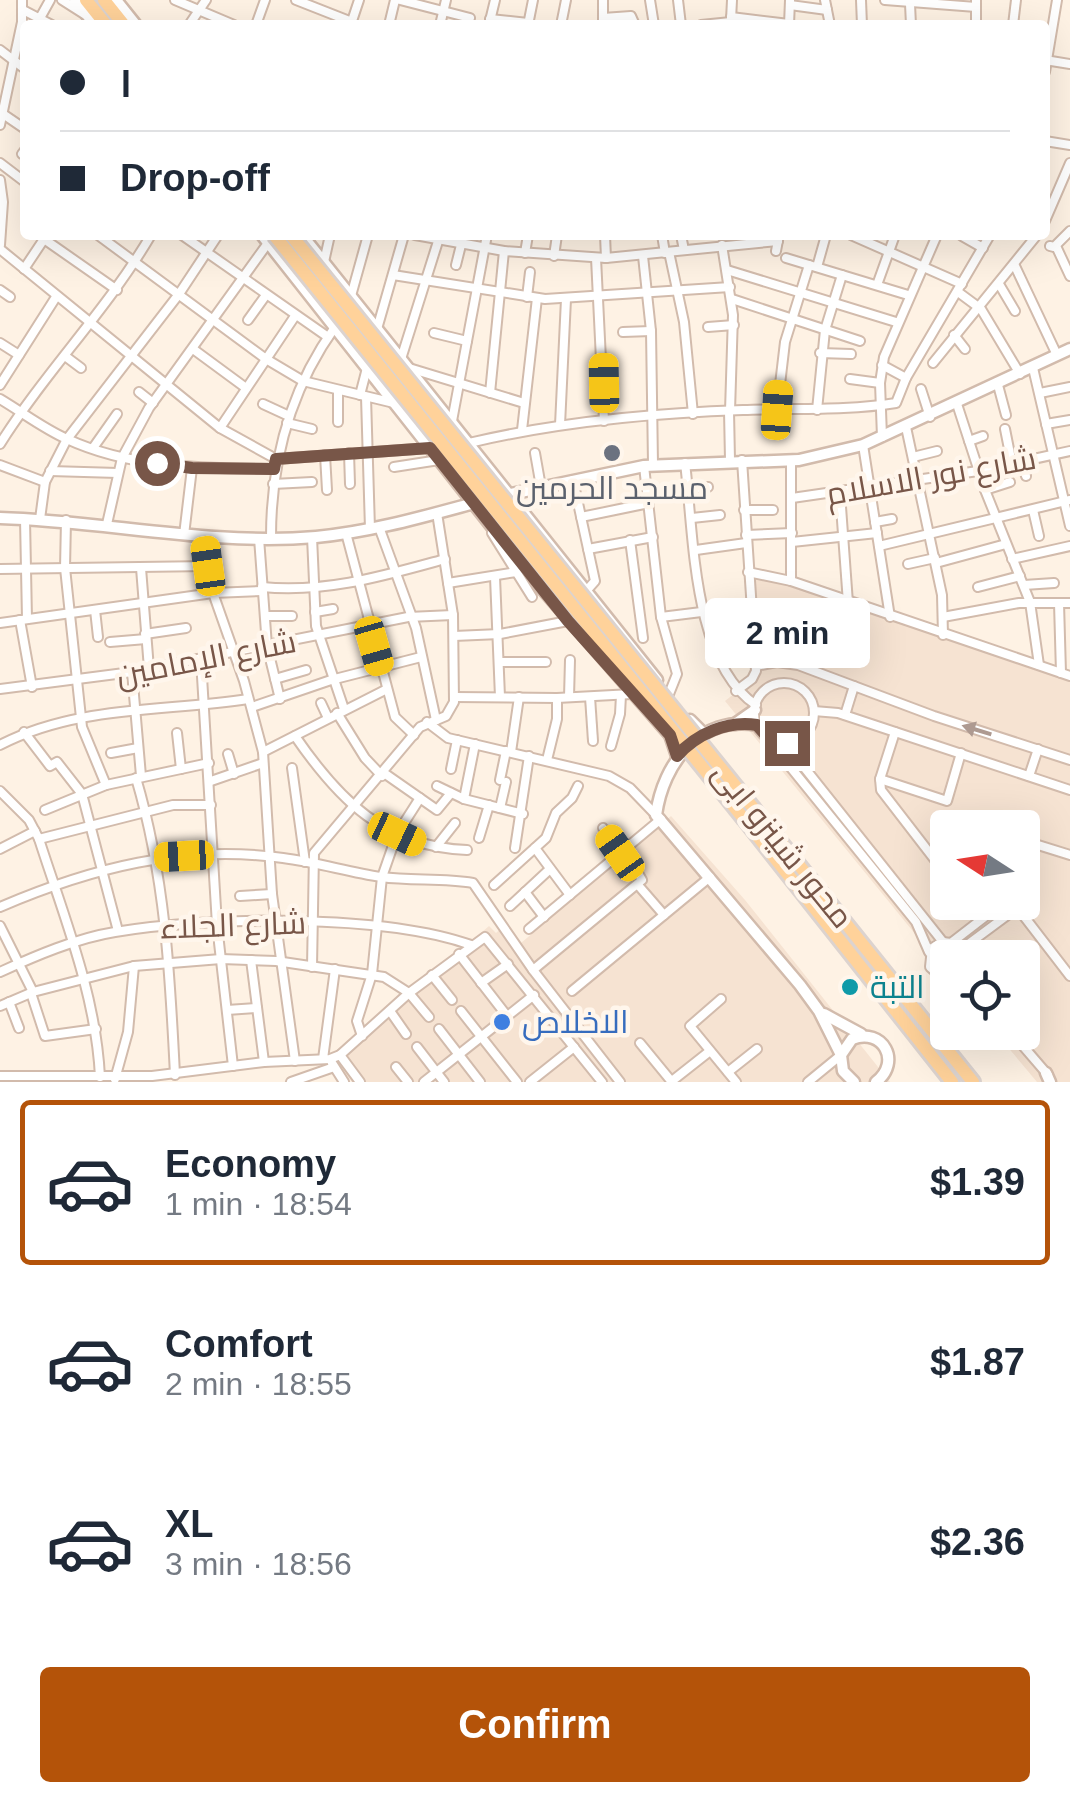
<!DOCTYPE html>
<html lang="en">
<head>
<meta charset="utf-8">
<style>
  :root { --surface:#fff; --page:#f2f2f3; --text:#1f2937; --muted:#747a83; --line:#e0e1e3; --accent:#b45309 }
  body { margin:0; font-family:Arial,Cairo,sans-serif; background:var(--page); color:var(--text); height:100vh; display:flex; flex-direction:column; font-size:38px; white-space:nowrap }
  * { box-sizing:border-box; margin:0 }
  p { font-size:32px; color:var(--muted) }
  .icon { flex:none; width:55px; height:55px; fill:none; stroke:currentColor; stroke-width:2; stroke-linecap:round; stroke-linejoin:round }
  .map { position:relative; height:1082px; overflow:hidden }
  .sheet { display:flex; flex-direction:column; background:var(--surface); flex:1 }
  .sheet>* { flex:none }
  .hud { position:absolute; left:20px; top:20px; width:1030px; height:220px; border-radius:10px; box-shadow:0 10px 40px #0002; display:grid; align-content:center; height:220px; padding:0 40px; background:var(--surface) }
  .needle { width:65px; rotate:282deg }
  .fabs { position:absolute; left:930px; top:810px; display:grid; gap:20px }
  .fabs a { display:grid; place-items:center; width:110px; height:110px; border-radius:10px; background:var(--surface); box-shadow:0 10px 40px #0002; font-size:50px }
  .end { position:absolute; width:45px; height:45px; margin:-22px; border:12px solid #785648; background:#fff; box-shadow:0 0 0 5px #fff }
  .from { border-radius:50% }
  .bubble { position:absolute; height:70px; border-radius:10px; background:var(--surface); box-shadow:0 10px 40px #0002; font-size:32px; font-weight:600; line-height:70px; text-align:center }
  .car { position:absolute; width:30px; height:60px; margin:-30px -15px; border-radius:12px; box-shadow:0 0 8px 2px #0007; background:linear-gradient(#f5c518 24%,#345 0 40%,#f5c518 0 76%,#345 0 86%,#f5c518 0) }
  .hud b { display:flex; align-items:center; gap:35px; height:95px; font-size:38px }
  .hud b+b { border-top:2px solid var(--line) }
  .hud i { width:25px; height:25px; background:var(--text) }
  ul { padding:18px 0 0; list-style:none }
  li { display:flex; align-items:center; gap:30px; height:165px; margin:0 20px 15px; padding:0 20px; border:5px solid transparent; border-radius:10px }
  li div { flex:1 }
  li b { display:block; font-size:38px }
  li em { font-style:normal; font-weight:600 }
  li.active { border-color:var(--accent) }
  li>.icon { width:90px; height:90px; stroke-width:1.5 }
  .button { display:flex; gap:20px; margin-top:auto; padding:20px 40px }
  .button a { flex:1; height:115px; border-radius:10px; background:var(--accent); color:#fff; font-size:40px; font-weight:600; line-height:115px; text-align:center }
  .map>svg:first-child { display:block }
  .residential { fill:#f6e3d2; fill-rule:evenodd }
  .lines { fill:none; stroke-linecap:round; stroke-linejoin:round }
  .minor-casing { stroke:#d2bbac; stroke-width:12 }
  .tertiary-casing { stroke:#d2bbac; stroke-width:15 }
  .primary-casing { stroke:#dcd3cf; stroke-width:18 }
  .minor { stroke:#fff; stroke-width:8 }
  .tertiary { stroke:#fff; stroke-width:10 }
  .primary { stroke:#ffd29a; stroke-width:12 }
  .primary-bridge-casing { stroke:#dcd3cf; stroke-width:18; stroke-linecap:butt }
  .primary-bridge { stroke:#ffd29a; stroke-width:12 }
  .oneway { fill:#ae9a91 }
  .route { stroke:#785648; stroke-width:12 }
  .worship-dot { fill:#6b7280; stroke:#fff6ec; stroke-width:4 }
  .culture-dot { fill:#0f9aa8; stroke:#fff6ec; stroke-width:4 }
  .shop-dot { fill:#3f7fe0; stroke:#fff6ec; stroke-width:4 }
  .labels { text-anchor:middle; stroke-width:9; stroke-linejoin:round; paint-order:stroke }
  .street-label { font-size:32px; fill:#785648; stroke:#fff6ec }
  .worship-label { font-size:32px; fill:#5b616d; stroke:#fff6ec }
  .culture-label { font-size:32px; fill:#0d838f; stroke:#fff6ec; text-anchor:start }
  .shop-label { font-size:32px; fill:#366cbe; stroke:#fff6ec; text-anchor:start }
</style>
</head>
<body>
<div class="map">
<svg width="1070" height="1082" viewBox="0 0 1070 1082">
  <rect width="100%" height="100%" fill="#fef2e4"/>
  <!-- residential -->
  <g class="residential">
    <path d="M749,570L1070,674V1082H1037L996,1033L1022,1032V958H948L947,973L725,701L760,673ZM948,828H1022V902H948Z"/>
    <path d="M671,816L745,900L890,1082H352L334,1059L489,926L496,933L506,924L521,943Z"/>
  </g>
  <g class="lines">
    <defs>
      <g id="minor">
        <path d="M62,0L84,14"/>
        <path d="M175,0L234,25"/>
        <path d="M296,0L352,22"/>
        <path d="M400,0L470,18"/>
        <path d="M603,0V25"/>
        <path d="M650,0L654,25"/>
        <path d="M678,0L681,25"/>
        <path d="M825,0L830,25"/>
        <path d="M861,0L862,25"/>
        <path d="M885,0L976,7"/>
        <path d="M910,4L911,25"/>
        <path d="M790,5L827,10"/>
        <path d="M23,10L52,25"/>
        <path d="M731,17L789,24"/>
        <path d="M40,18L50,0"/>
        <path d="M603,18L631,16L635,25"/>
        <path d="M490,19L528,23"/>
        <path d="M731,20L732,0"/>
        <path d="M351,24L359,0"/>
        <path d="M189,25L206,0"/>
        <path d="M256,25L265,0"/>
        <path d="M389,25L395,0"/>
        <path d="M440,25L446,0"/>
        <path d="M489,25L495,0"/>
        <path d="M528,25L533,0"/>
        <path d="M561,25L566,0"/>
        <path d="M701,25L731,22"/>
        <path d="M789,25L790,0"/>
        <path d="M976,25V0"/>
        <path d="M1013,25L1016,0"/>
        <path d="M0,50L25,69"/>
        <path d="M1045,60L1070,64"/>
        <path d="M1045,72L1057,0"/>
        <path d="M3,114L25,129"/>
        <path d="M0,125L22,22V0"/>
        <path d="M1045,141L1070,145"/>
        <path d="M22,154L25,150"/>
        <path d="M0,163L25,182"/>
        <path d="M0,180L3,202L0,245"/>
        <path d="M1045,221L1070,163"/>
        <path d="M98,235L266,359L303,381L394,403"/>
        <path d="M182,235L328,337"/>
        <path d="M415,235L504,251L606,258L778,241"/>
        <path d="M605,235L606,258"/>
        <path d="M662,235L665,253"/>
        <path d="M681,235L684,250"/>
        <path d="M851,235L962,284"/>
        <path d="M962,236L983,248"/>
        <path d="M44,239L117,290"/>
        <path d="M722,245L733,315L730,411"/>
        <path d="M1050,246L1054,247L1070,231"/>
        <path d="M1056,246L1070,276"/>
        <path d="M0,249L220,428L276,459L430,448"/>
        <path d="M776,251L779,235"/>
        <path d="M669,252L684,322L693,414"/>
        <path d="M525,253L528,235"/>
        <path d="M554,256L557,235"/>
        <path d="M643,256L651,331L653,464"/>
        <path d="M596,258L604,421"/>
        <path d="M786,258L908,295"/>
        <path d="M324,262L330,235"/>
        <path d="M456,265L461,245"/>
        <path d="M1015,266L1057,355"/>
        <path d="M817,267L826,235"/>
        <path d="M24,269L44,239"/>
        <path d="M727,270L896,322"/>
        <path d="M393,275L545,299L730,287"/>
        <path d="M999,284L1015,311"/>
        <path d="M877,285L895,235"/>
        <path d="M0,290L10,297"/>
        <path d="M958,292L981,309L1020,374"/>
        <path d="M351,296L368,235"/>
        <path d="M527,297L530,272"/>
        <path d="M732,299L860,341"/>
        <path d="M248,320L266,295"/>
        <path d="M708,327L734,325"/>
        <path d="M377,329L404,235"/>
        <path d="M623,332L651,331"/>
        <path d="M434,333L467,341"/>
        <path d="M954,335L965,349"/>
        <path d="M0,343L19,355"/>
        <path d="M193,349L246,388"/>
        <path d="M820,353L851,354"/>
        <path d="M65,356L81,368"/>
        <path d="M401,359L440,235"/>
        <path d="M933,363L1037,235"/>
        <path d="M882,365L906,378"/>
        <path d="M409,368L524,403"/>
        <path d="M1033,368L1070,526"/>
        <path d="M850,379L880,383"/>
        <path d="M0,385L56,297"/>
        <path d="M998,385L1006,415"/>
        <path d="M921,389L930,417"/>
        <path d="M139,392L153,403"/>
        <path d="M490,393L504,251"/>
        <path d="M1040,393L1070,387"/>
        <path d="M360,395L367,368"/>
        <path d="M366,397L370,529"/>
        <path d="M0,399C22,412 44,429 67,439C132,469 204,468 274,469"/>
        <path d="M263,404L289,416"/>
        <path d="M957,404L985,490L1030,602L1039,665"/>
        <path d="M777,410L785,342L809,265"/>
        <path d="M817,410L825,330L842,275"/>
        <path d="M729,411L730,460"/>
        <path d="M452,421L487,235"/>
        <path d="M338,422V390"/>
        <path d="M287,423L312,429"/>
        <path d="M1046,424L1070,420"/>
        <path d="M560,425L566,299"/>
        <path d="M906,427L942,595L943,635"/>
        <path d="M220,428L295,316"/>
        <path d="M1005,429L1012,464"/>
        <path d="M522,430L537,298"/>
        <path d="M882,437L880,383L884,357L937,235"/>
        <path d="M969,441L983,436"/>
        <path d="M469,443C558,422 652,413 743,410C794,408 845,411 896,403L906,378L990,235"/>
        <path d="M0,444C46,371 107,310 151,235"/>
        <path d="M863,445L890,617"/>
        <path d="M93,448L117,414"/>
        <path d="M349,453L350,484"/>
        <path d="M535,453L541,487"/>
        <path d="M325,455L327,490"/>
        <path d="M913,457L937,451"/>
        <path d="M1022,462L1026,476"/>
        <path d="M685,463C694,535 692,662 756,705"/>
        <path d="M0,465L45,482"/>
        <path d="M644,466L661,617L677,674L669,694"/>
        <path d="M394,467L439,460"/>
        <path d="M50,471L118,473"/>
        <path d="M573,480L595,581L587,590"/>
        <path d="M273,484L312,482"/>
        <path d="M688,489L708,487"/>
        <path d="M985,490L1010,482"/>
        <path d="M840,493L848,603"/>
        <path d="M792,498L978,471L1070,451"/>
        <path d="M744,510H773"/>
        <path d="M1033,510L1039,536"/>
        <path d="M581,517L649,503"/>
        <path d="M692,518L720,515"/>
        <path d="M25,519L27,619"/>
        <path d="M40,519L45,482L67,439L179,294L218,235"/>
        <path d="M66,520L65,568L82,727L106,785"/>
        <path d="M875,522L892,519"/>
        <path d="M107,524L122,458L149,408L268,243"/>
        <path d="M379,527L416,628L436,720"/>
        <path d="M346,533L395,717L414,735"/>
        <path d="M492,533L532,597"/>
        <path d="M184,535L192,468"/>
        <path d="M746,535L792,533"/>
        <path d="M205,537L213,593L244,681L263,752L272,894L295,1061"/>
        <path d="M271,537C271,461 290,390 335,327"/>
        <path d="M312,537L316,626L344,709"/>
        <path d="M259,538L267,646L280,699"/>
        <path d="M630,540L643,638"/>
        <path d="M792,542L877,533"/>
        <path d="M879,546L1070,500"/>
        <path d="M588,549L653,537"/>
        <path d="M696,550L746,543"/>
        <path d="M1012,559L1070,546"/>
        <path d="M936,563L1006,544"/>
        <path d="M908,564L935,558"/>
        <path d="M141,568L149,669"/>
        <path d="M0,569L209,566"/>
        <path d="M748,572L791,581L1070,676"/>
        <path d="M495,577L500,697"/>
        <path d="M791,581V460"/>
        <path d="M448,583L516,572"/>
        <path d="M1024,585L1054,583"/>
        <path d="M262,587C327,593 383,576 445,559"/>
        <path d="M978,587L1020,576"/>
        <path d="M1059,603L1061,673"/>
        <path d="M95,610L98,637"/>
        <path d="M315,612L333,609"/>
        <path d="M265,616H292"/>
        <path d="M661,617L750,606"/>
        <path d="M943,617L1019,603H1070"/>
        <path d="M20,620L32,687"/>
        <path d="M0,623L213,593L262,591"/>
        <path d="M145,634L186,628"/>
        <path d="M454,636L500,634L568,621"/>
        <path d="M110,642L146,639"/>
        <path d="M201,660L217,925L233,1066"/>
        <path d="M501,662H546"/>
        <path d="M756,666L777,662L798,665L934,716L1070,760"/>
        <path d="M132,672L141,776"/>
        <path d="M275,679L306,670"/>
        <circle cx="784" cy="713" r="30"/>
        <path d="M0,689L132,672L408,617L453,615"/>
        <path d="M736,691L752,679L756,671L742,460"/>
        <path d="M455,697L557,698L632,694"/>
        <path d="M569,697L570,660"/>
        <path d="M590,697L593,741"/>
        <path d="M321,703L328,718"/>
        <path d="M252,707L331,680L421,657"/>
        <path d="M814,711L838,713L1070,790"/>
        <path d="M337,713L365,758L382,776"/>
        <path d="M845,715L854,686"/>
        <path d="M427,722L448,738L609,776L630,788L656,815"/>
        <path d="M24,732L50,766L57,762L82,794L118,931"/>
        <path d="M895,732L880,779L881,790L942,869L948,870"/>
        <path d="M177,733L181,769"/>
        <path d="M295,736C339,800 385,847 467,850"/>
        <path d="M766,737L916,922L929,952"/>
        <path d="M796,741V757L943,942"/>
        <path d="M0,745C77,705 164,712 248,699"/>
        <path d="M611,746L620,714L621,695"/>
        <path d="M263,752L387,689"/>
        <path d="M511,752L519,697"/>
        <path d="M111,753L138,748"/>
        <path d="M228,754L234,774"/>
        <path d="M547,760L557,719V698"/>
        <path d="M292,768L305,862"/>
        <path d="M451,769L457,740"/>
        <path d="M384,773L437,810L451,793"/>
        <path d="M1029,776L1038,749"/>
        <path d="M136,778C165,876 170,973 175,1075"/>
        <path d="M880,779L947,801L961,753"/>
        <path d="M500,780L506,751"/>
        <path d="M211,781L263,763"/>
        <path d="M437,786L464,799L523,814"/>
        <path d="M0,791L29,820L39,839C64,917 96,995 100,1077"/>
        <path d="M464,799L475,744"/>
        <path d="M500,808L506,782"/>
        <path d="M45,810L106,785L209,763"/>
        <path d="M603,828L620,853"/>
        <path d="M479,838L489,805"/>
        <path d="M39,839L173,805H211"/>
        <path d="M1022,840L1070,855"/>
        <path d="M436,847L455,823"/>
        <path d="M515,848L529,756"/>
        <path d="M535,848L570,895"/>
        <path d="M0,849L35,831"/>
        <path d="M494,885L546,838L556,813L572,798L578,786"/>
        <path d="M638,885L664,915"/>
        <path d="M525,892L544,917"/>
        <path d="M240,896L272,894"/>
        <path d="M1013,902L1070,976"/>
        <path d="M510,906L550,869"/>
        <path d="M0,907C91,868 183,844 283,858C316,862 348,872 381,877C412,881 443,878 473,883L533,970L620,1082"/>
        <path d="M0,926L33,992"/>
        <path d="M529,929L661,819"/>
        <path d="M951,943L1004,902"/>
        <path d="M959,951L1017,908"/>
        <path d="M459,954L507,1016"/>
        <path d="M251,960L264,1062"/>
        <path d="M312,967L314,853L420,727L446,716L454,702L453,615L437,513"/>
        <path d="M533,970L642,880L631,861"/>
        <path d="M0,972C35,956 77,938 115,932C207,916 384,914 471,945"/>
        <path d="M432,975L452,1000"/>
        <path d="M948,975H939L930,967L932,948L943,942L951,943L961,958"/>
        <path d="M481,983L508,964"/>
        <path d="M572,991L710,877"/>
        <path d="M31,993L45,1036L96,1029"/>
        <path d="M721,999L690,1026L736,1082"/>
        <path d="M9,1002L19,1028"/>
        <path d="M0,1006L33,992L134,966L221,959L276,961L384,977L409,993L429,1017"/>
        <path d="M227,1010L257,1008"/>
        <path d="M390,1011L406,1034"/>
        <path d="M461,1011L517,1082"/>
        <path d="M439,1029L480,1082"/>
        <path d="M1011,1032L1048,1075"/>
        <path d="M362,1036L357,1021L372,974L382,877L397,834L420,798"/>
        <path d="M640,1043L672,1082"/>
        <path d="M417,1047L444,1082"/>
        <path d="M340,1055L360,1082"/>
        <path d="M323,1059L335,969"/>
        <path d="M332,1063L344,1082"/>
        <path d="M396,1067L408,1082"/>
        <path d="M728,1072L757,1049"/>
        <path d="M0,1076H152L264,1062L330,1059L340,1055L409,993L485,937L602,1082"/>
        <path d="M115,1079L128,1032L134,966"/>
        <path d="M672,1081L710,1051"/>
        <path d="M291,1082L334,1067"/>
        <path d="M424,1082L534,995"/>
        <path d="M530,1082L574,1047"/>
        <path d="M808,1082L841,1055"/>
      </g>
      <g id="tertiary">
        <path d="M75,0L95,25"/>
        <path d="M116,0L136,25"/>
        <path d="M262,235L526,570L670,735L677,756"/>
        <path d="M302,235L657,680"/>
        <path d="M511,494L644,466L799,460L863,445L1070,349"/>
        <path d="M0,518C105,521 210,546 316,537C370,532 422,517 474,503"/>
        <path d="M690,720L704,734"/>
        <path d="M735,724L755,710"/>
        <path d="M757,725C700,715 663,763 656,815L800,985L819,1011L841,1055"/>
        <path d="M824,1014L861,1034"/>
        <path d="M1046,1073L1050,1082"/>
        <path d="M854,1082L843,1071L841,1055L852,1039C883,1027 902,1062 876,1082"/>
      </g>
      <g id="primary">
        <path d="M86,0L106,25"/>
        <path d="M104,0L124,25"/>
        <path d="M754,809L973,1082"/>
        <path d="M744,819L952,1082"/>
      </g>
    </defs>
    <!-- minor casing -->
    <use href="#minor" class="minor-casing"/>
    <!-- tertiary casing -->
    <use href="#tertiary" class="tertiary-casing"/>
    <!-- primary casing -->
    <use href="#primary" class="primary-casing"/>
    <!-- minor -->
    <use href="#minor" class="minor"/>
    <!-- tertiary -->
    <use href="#tertiary" class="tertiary"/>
    <!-- primary -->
    <use href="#primary" class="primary"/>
    <defs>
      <g id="primary-bridge">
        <path d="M274,235L744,819"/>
        <path d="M291,235L754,809"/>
      </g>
    </defs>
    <!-- primary-bridge casing -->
    <use href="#primary-bridge" class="primary-bridge-casing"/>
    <!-- primary-bridge -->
    <use href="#primary-bridge" class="primary-bridge"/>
  </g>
  <!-- one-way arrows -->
  <defs><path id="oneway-solid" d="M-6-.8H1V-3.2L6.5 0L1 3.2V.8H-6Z" transform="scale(2.5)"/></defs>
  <use class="oneway" href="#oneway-solid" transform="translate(977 730) rotate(-163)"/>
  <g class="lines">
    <!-- route -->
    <path class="route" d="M157,463L192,468L274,469L276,459L430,448L568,621L670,735L677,756C696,734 728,720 757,725L770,740L787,743"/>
  </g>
  <!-- markers -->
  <circle class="worship-dot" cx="612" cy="453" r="10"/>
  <circle class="culture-dot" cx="850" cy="987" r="10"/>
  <circle class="shop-dot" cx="502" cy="1022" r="10"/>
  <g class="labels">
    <!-- street labels -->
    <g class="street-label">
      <text transform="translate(931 476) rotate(-10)" y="11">شارع نور الاسلام</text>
      <text transform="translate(206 658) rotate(-11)" y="11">شارع الإمامين</text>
      <text transform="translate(783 845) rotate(51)" y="11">محور شينزو ابى</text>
      <text transform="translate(233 925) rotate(-2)" y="11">شارع الجلاء</text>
    </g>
    <!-- worship labels -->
    <g class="worship-label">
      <text x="612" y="499">مسجد الحرمين</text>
    </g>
    <!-- culture labels -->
    <g class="culture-label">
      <text x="870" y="998">التبة</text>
    </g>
    <!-- shop labels -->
    <g class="shop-label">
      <text x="522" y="1033">الاخلاص</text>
    </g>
  </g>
</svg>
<div class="fabs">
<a><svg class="needle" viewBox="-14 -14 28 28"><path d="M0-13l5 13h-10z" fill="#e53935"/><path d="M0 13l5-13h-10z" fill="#747a83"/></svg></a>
<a><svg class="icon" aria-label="locate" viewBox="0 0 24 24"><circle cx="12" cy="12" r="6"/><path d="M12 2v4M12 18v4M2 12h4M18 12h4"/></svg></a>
</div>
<i class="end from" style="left:157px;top:463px"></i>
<i class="end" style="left:787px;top:743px"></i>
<div class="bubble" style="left:705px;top:598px;width:165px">2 min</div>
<i class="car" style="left:604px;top:383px;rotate:359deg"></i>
<i class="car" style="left:777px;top:410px;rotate:4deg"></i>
<i class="car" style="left:208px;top:566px;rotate:352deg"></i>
<i class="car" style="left:374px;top:646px;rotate:164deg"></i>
<i class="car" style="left:397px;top:834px;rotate:115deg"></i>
<i class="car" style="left:620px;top:853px;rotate:325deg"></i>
<i class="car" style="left:184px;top:856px;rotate:267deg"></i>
<div class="hud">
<b><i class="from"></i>ا</b>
<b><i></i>Drop-off</b>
</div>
</div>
<section class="sheet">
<ul>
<li class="active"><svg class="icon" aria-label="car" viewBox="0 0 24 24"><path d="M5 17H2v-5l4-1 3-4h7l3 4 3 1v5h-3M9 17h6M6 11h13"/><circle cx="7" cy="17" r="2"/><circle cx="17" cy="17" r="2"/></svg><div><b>Economy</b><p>1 min · 18:54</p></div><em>$1.39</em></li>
<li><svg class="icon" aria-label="car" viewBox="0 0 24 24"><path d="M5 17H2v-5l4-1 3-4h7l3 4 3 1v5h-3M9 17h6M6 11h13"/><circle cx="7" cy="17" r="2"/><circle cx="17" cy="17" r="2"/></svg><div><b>Comfort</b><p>2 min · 18:55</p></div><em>$1.87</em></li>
<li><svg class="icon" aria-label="car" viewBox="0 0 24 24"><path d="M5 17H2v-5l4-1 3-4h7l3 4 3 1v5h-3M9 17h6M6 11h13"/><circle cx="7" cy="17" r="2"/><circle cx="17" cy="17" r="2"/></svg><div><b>XL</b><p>3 min · 18:56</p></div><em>$2.36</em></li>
</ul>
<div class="button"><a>Confirm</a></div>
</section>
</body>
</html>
